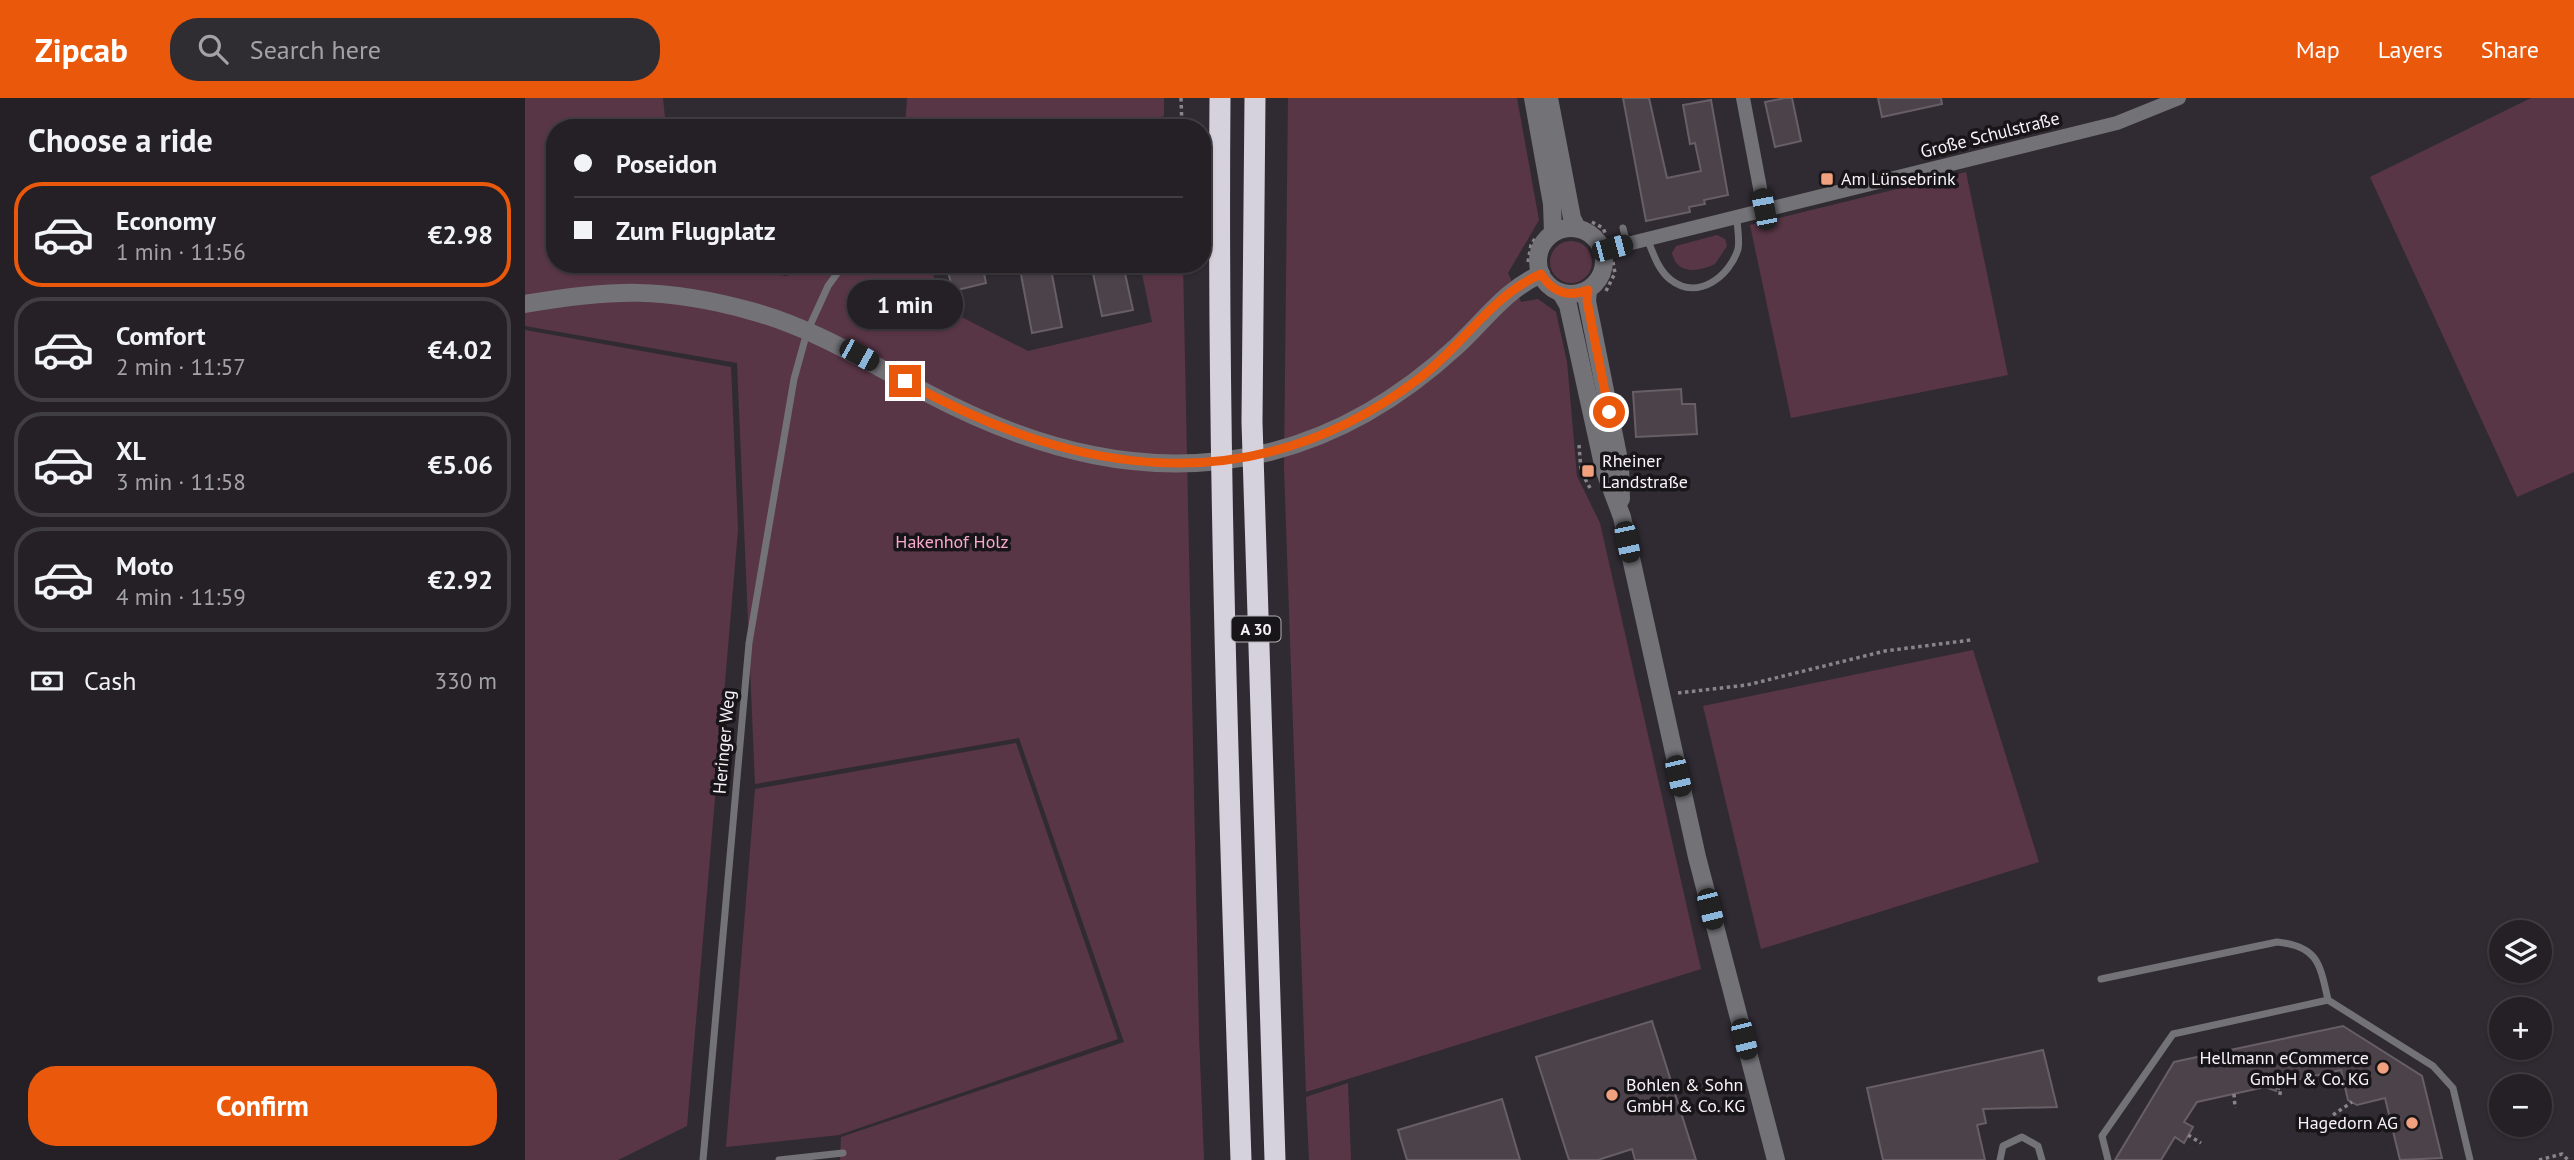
<!DOCTYPE html>
<html lang="en">
<head>
<meta charset="utf-8">
<style>
  :root { --surface:#242026; --page:#302d32; --text:#f1f3f6; --muted:#a3a3a7; --line:#413e43; --accent:#ea580c }
  body { margin:0; font-family:"PT Sans",sans-serif; background:var(--page); color:var(--text); height:100vh; display:flex; flex-direction:column; font-size:26px; white-space:nowrap }
  * { box-sizing:border-box; margin:0 }
  p { font-size:23px; color:var(--muted) }
  .icon { flex:none; width:38px; height:38px; fill:none; stroke:currentColor; stroke-width:2; stroke-linecap:round; stroke-linejoin:round }
  .map { position:relative; flex:1; overflow:hidden }
  .side { display:flex; flex-direction:column; background:var(--surface); width:525px }
  .side>* { flex:none }
  .guide { position:absolute; left:21px; top:21px; width:665px; height:154px; border-radius:28px; box-shadow:0 2px 5px #0004,0 0 0 2px var(--line); display:grid; align-content:center; height:154px; padding:0 28px; background:var(--surface) }
  .fabs { position:absolute; left:1964px; top:822px; display:grid; gap:14px }
  .fabs a { display:grid; place-items:center; width:63px; height:63px; border-radius:50%; background:var(--surface); box-shadow:0 2px 5px #0004,0 0 0 2px var(--line); font-size:35px }
  .end { position:absolute; width:32px; height:32px; margin:-16px; border:9px solid #ea580c; background:#fff; box-shadow:0 0 0 4px #fff }
  .from { border-radius:50% }
  .bubble { position:absolute; height:49px; border-radius:24px; background:var(--surface); box-shadow:0 2px 5px #0004,0 0 0 2px var(--line); font-size:23px; font-weight:600; line-height:49px; text-align:center }
  .car { position:absolute; width:21px; height:42px; margin:-21px -10px; border-radius:9px; box-shadow:0 0 5px 2px #0007; background:linear-gradient(#222 24%,#8ab4d8 0 40%,#222 0 76%,#8ab4d8 0 86%,#222 0) }
  .guide b { display:flex; align-items:center; gap:24px; height:66px; font-size:26px }
  .guide b+b { border-top:2px solid var(--line) }
  .guide i { width:18px; height:18px; background:var(--text) }
  ul { padding:0; list-style:none }
  li { display:flex; align-items:center; gap:21px; height:105px; margin:0 14px 10px; padding:0 14px; border:4px solid var(--line); border-radius:28px }
  li div { flex:1 }
  li b { display:block; font-size:26px }
  li em { font-style:normal; font-weight:600 }
  li.on { border-color:var(--accent) }
  li>.icon { width:63px; height:63px; stroke-width:1.5 }
  h2 { padding:0 28px; font-size:32px; line-height:84px }
  .pay { display:flex; align-items:center; gap:18px; height:77px; padding:0 28px; font-size:26px }
  .pay p { margin-inline-start:auto }
  .button { display:flex; gap:14px; margin-top:auto; padding:14px 28px }
  .button a { flex:1; height:80px; border-radius:28px; background:var(--accent); color:#fff; font-size:28px; font-weight:600; line-height:80px; text-align:center }
  header { display:flex; align-items:center; gap:42px; box-sizing:border-box; height:98px; padding:0 35px; background:var(--accent); color:#fff }
  header strong { font-size:33px }
  nav { display:flex; gap:38px; margin-inline-start:auto; font-size:24px }
  .search { width:490px; height:63px; background:var(--page); display:flex; align-items:center; gap:18px; box-sizing:border-box; padding:0 24px; border-radius:28px; color:var(--muted); font-size:26px }
  main { display:flex; flex:1; min-height:0 }
  .map>svg:first-child { display:block }
  .green { fill:#593646 }
  .building { fill:#4c434a; stroke:#685e66; stroke-width:2 }
  .lines { fill:none; stroke-linecap:round; stroke-linejoin:round }
  .path { stroke:#89848b; stroke-width:3.5; stroke-dasharray:3.5 3.5; stroke-linecap:butt }
  .service { stroke:#737277; stroke-width:7 }
  .minor { stroke:#737277; stroke-width:14 }
  .tertiary { stroke:#737277; stroke-width:18 }
  .motorway { stroke:#d5d2de; stroke-width:21 }
  .route { stroke:#ea580c; stroke-width:9 }
  .poi-dot { fill:#f1a17d; stroke:#171518; stroke-width:2.5 }
  .labels { text-anchor:middle; stroke-width:7; stroke-linejoin:round; paint-order:stroke }
  .shield { fill:#171518; stroke:#b4b0b6; stroke-width:2 }
  .shield-label { font-size:16px; font-weight:bold; fill:#f7f3f9 }
  .street-label { font-size:18px; fill:#f7f3f9; stroke:#171518 }
  .poi-label { font-size:18px; fill:#f7f3f9; stroke:#171518; text-anchor:start }
  .park-label { font-size:18px; fill:#faa9ce; stroke:#171518 }
</style>
</head>
<body>
<header>
<strong>Zipcab</strong>
<div class="search"><svg class="icon" aria-label="search" viewBox="0 0 24 24"><circle cx="10" cy="10" r="6"/><path d="M15 15l6 6"/></svg>Search here</div>
<nav><a>Map</a><a>Layers</a><a>Share</a></nav>
</header>
<main>
<section class="side">
<h2>Choose a ride</h2>
<ul>
<li class="on"><svg class="icon" aria-label="car" viewBox="0 0 24 24"><path d="M5 17H2v-5l4-1 3-4h7l3 4 3 1v5h-3M9 17h6M6 11h13"/><circle cx="7" cy="17" r="2"/><circle cx="17" cy="17" r="2"/></svg><div><b>Economy</b><p>1 min · 11:56</p></div><em>€2.98</em></li>
<li><svg class="icon" aria-label="car" viewBox="0 0 24 24"><path d="M5 17H2v-5l4-1 3-4h7l3 4 3 1v5h-3M9 17h6M6 11h13"/><circle cx="7" cy="17" r="2"/><circle cx="17" cy="17" r="2"/></svg><div><b>Comfort</b><p>2 min · 11:57</p></div><em>€4.02</em></li>
<li><svg class="icon" aria-label="car" viewBox="0 0 24 24"><path d="M5 17H2v-5l4-1 3-4h7l3 4 3 1v5h-3M9 17h6M6 11h13"/><circle cx="7" cy="17" r="2"/><circle cx="17" cy="17" r="2"/></svg><div><b>XL</b><p>3 min · 11:58</p></div><em>€5.06</em></li>
<li><svg class="icon" aria-label="car" viewBox="0 0 24 24"><path d="M5 17H2v-5l4-1 3-4h7l3 4 3 1v5h-3M9 17h6M6 11h13"/><circle cx="7" cy="17" r="2"/><circle cx="17" cy="17" r="2"/></svg><div><b>Moto</b><p>4 min · 11:59</p></div><em>€2.92</em></li>
</ul>
<div class="pay"><svg class="icon" aria-label="cash" viewBox="0 0 24 24"><path d="M3 7h18v10H3z"/><circle cx="12" cy="12" r="2"/></svg>Cash<p>330 m</p></div>
<div class="button"><a>Confirm</a></div>
</section>
<div class="map">
<svg width="2049" height="1062" viewBox="0 0 2049 1062">
  <rect width="100%" height="100%" fill="#302b33"/>
  <!-- green -->
  <g class="green">
    <path d="M0,0H138L141,30H30V166H192L262,178L274,166H406L415,208L503,253L627,224L615,166H658L674,937L679,1062H315L316,1039L599,944L494,640L230,686L212,265L0,228Z"/>
    <path d="M382,0H639V18L597,30H380Z"/>
    <path d="M763,0H992L1014,122L983,175L996,204L1013,201L1031,214L1042,264L1052,378L1075,425L1176,871L781,994L759,371Z"/>
    <path d="M2006,0H2049V374L1992,399L1845,79Z"/>
    <path d="M1441,74L1483,277L1266,320L1225,127Z"/>
    <path d="M1192,137L1200,141L1202,148L1190,166C1173,174 1152,177 1147,155L1151,148Z"/>
    <circle cx="1046" cy="164" r="21"/>
    <path d="M0,232L206,269L213,432L162,1028L93,1062H0Z"/>
    <path d="M1448,552L1514,764L1236,851L1178,608Z"/>
    <path d="M491,645L593,941L314,1037L201,1049L230,691Z"/>
    <path d="M823,985L826,1062H784L781,999Z"/>
  </g>
  <!-- building -->
  <g class="building">
    <path d="M1098,0H1124L1142,80L1176,73L1170,45L1165,46L1158,7L1186,2L1203,97L1179,102L1180,106L1164,109L1165,114L1121,123Z"/>
    <path d="M1260,0H1267L1276,43L1250,49L1240,4Z"/>
    <path d="M1353,0H1416L1417,6L1357,19Z"/>
    <path d="M421,166H457L461,185L428,193Z"/>
    <path d="M494,166H525L537,229L507,235Z"/>
    <path d="M566,166H598L608,212L577,218Z"/>
    <path d="M1156,291L1157,306H1170L1172,336L1111,339L1108,294Z"/>
    <path d="M1127,923L1171,1062H1110L1107,1051L1073,1062H1044L1011,959Z"/>
    <path d="M1818,928L1897,978L1917,1060L1875,1062L1860,1000L1832,1007L1823,1002L1816,972L1753,986L1751,993L1740,989L1672,1004L1659,1024L1668,1029L1659,1045L1650,1039L1636,1062H1590L1649,964Z"/>
    <path d="M1518,952L1532,1009L1458,1011L1461,1025L1452,1027L1460,1062H1358L1342,990Z"/>
    <path d="M977,1001L995,1062H882L873,1032Z"/>
  </g>
  <g class="lines">
    <!-- path -->
    <g class="path">
      <path d="M656,0L657,30"/>
      <path d="M1067,124L1078,130L1081,137"/>
      <path d="M1003,164L1006,147L1011,139"/>
      <path d="M1081,193L1090,175L1088,164"/>
      <path d="M1054,347L1056,373L1065,390"/>
      <path d="M1153,595L1222,587L1360,553L1446,542"/>
      <path d="M1752,989L1756,991L1754,1000"/>
      <path d="M1709,996L1710,1010"/>
      <path d="M1808,1017L1827,1004"/>
      <path d="M1663,1037L1676,1045"/>
      <path d="M2014,1062L2037,1056L2043,1062"/>
    </g>
    <!-- service -->
    <g class="service">
      <path d="M1098,130L1102,146"/>
      <path d="M1122,140C1128,155 1133,172 1146,182C1173,203 1205,178 1213,151C1215,142 1212,129 1212,119"/>
      <path d="M1576,881L1752,844C1793,848 1795,866 1803,902"/>
      <path d="M178,1062L224,545L269,281L282,234L303,188L319,166"/>
      <path d="M254,1062L318,1055"/>
      <path d="M1475,1062L1478,1048L1497,1039L1513,1048L1517,1062"/>
      <path d="M1583,1062L1577,1038L1648,936L1803,902L1908,968L1928,990L1945,1062"/>
    </g>
    <!-- minor -->
    <g class="minor">
      <path d="M1218,0L1239,111"/>
      <path d="M1078,152L1592,25L1654,0"/>
    </g>
    <!-- tertiary -->
    <g class="tertiary">
      <path d="M1008,0L1027,106L1028,135"/>
      <path d="M1024,0L1047,120L1052,130"/>
      <circle cx="1046" cy="163" r="33"/>
      <path d="M1063,192L1062,203L1095,367L1096,401"/>
      <path d="M1036,195L1043,207L1079,371L1097,419L1172,759L1251,1062"/>
      <path d="M0,206C87,191 140,189 226,213C289,230 344,265 402,295C510,352 624,384 745,354C816,336 879,297 932,248C960,222 980,192 1016,176"/>
    </g>
    <!-- motorway -->
    <g class="motorway">
      <path d="M695,0C692,354 704,708 716,1062"/>
      <path d="M730,0L727,324L750,1062"/>
    </g>
  </g>
  <g class="lines">
    <!-- route -->
    <path class="route" d="M380,283C552,380 730,406 896,279C938,247 967,197 1016,176C1027,194 1043,200 1063,192L1062,203L1084,314"/>
  </g>
  <!-- markers -->
  <g class="poi-dot">
    <rect x="1295" y="74" width="14" height="14" rx="3.5"/>
    <rect x="1056" y="366" width="14" height="14" rx="3.5"/>
    <circle cx="1858" cy="970" r="7"/>
    <circle cx="1087" cy="997" r="7"/>
    <circle cx="1887" cy="1025" r="7"/>
  </g>
  <g class="labels">
    <!-- shield labels -->
    <rect class="shield" x="706.5" y="518.5" width="49" height="25" rx="5"/>
    <g class="shield-label">
      <text x="731" y="537">A 30</text>
    </g>
    <!-- street labels -->
    <g class="street-label">
      <text transform="translate(1465 37) rotate(-14)" y="6">Große Schulstraße</text>
      <text transform="translate(199 644) rotate(-85)" y="6">Heringer Weg</text>
    </g>
    <!-- poi labels -->
    <g class="poi-label">
      <text x="1316" y="87">Am Lünsebrink</text>
      <text x="1077" y="369">Rheiner<tspan x="1077" dy="21">Landstraße</tspan></text>
      <text x="1844" y="966" text-anchor="end">Hellmann eCommerce<tspan x="1844" dy="21">GmbH &amp; Co. KG</tspan></text>
      <text x="1101" y="993">Bohlen &amp; Sohn<tspan x="1101" dy="21">GmbH &amp; Co. KG</tspan></text>
      <text x="1873" y="1031" text-anchor="end">Hagedorn AG</text>
    </g>
    <!-- park labels -->
    <g class="park-label">
      <text x="427" y="450">Hakenhof Holz</text>
    </g>
  </g>
</svg>
<div class="fabs">
<a><svg class="icon" aria-label="layers" viewBox="0 0 24 24"><path d="M12 4l9 5-9 5-9-5zM3 14l9 5 9-5"/></svg></a>
<a>+</a>
<a>−</a>
</div>
<i class="end from" style="left:1084px;top:314px"></i>
<i class="end" style="left:380px;top:283px"></i>
<div class="bubble" style="left:322px;top:182px;width:116px">1 min</div>
<i class="car" style="left:1239px;top:111px;rotate:349deg"></i>
<i class="car" style="left:1087px;top:150px;rotate:75deg"></i>
<i class="car" style="left:334px;top:257px;rotate:119deg"></i>
<i class="car" style="left:1102px;top:444px;rotate:168deg"></i>
<i class="car" style="left:1153px;top:678px;rotate:167deg"></i>
<i class="car" style="left:1185px;top:811px;rotate:166deg"></i>
<i class="car" style="left:1219px;top:941px;rotate:166deg"></i>
<div class="guide">
<b><i class="from"></i>Poseidon</b>
<b><i></i>Zum Flugplatz</b>
</div>
</div>
</main>
</body>
</html>
